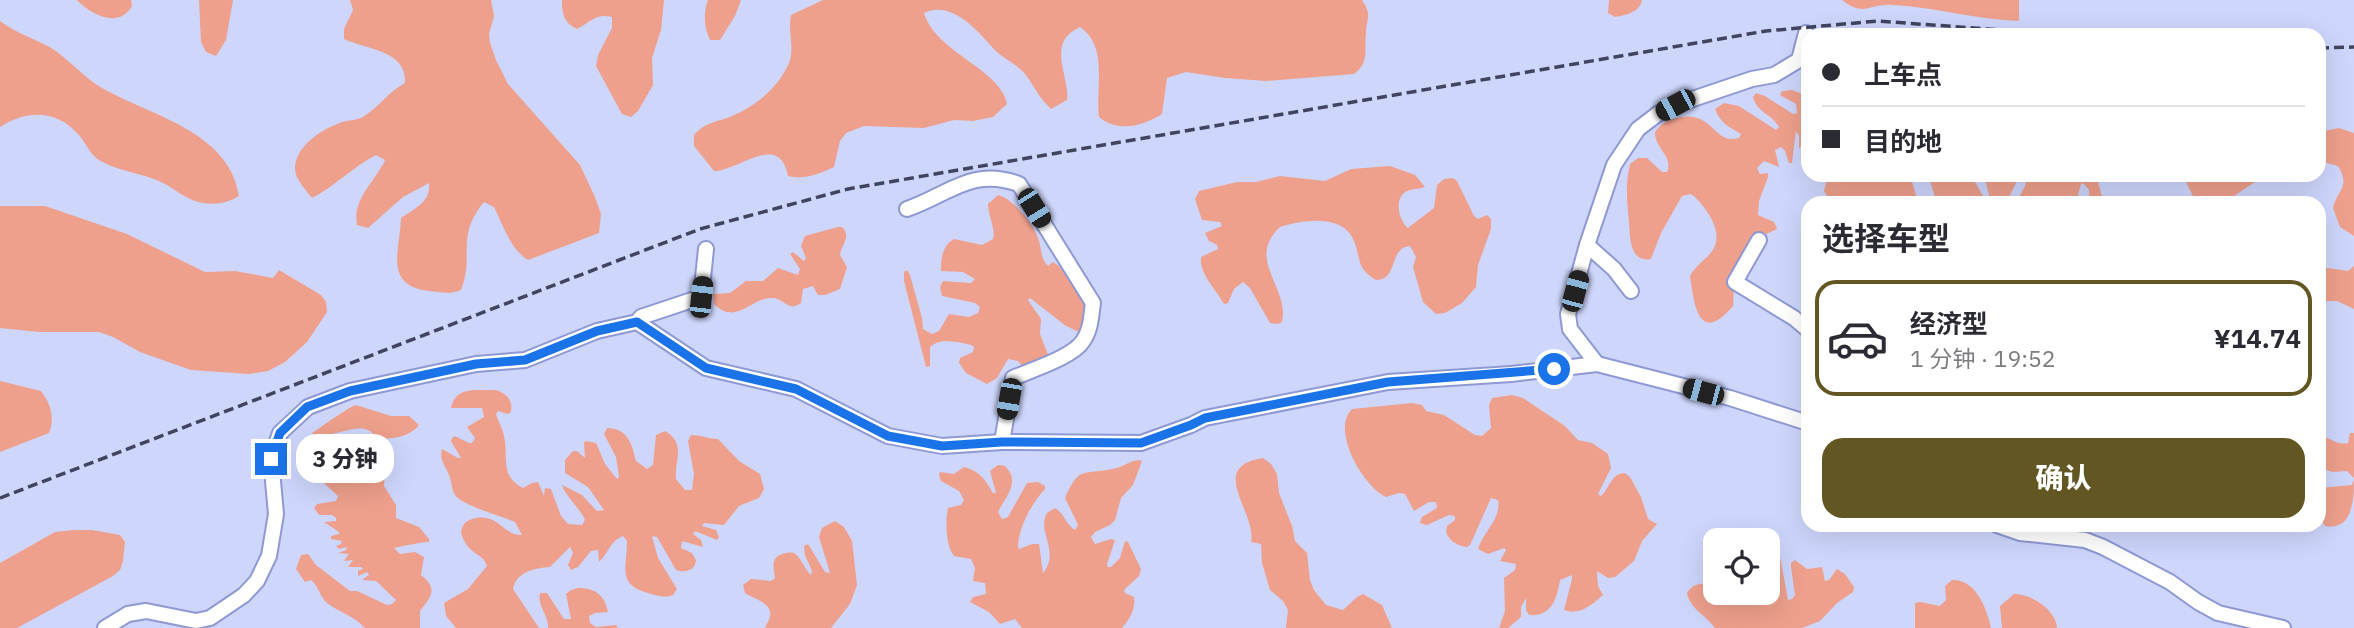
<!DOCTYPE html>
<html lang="zh">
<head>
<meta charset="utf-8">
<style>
  :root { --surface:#fff; --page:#f7f7f7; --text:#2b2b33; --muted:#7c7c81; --line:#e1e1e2; --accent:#625622 }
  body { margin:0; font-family:"IBM Plex Sans","Noto Sans SC",sans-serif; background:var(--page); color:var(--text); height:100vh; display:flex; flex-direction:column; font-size:26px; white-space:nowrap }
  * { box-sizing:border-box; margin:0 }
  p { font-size:23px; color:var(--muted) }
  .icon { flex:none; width:38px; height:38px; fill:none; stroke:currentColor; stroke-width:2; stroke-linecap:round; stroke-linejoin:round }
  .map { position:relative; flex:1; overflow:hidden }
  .side { position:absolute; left:1801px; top:196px; width:525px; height:336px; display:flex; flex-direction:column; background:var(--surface); border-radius:21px; box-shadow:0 7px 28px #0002 }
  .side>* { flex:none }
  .banner { position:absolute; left:1801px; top:28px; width:525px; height:154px; border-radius:21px; box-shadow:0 7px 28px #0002; display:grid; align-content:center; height:154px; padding:0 21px; background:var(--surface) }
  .fabs { position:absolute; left:1703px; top:528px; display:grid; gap:14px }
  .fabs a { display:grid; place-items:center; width:77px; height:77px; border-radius:14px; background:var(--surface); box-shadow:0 7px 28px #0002; font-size:35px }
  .end { position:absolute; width:32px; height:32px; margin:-16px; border:9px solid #1a73e8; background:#fff; box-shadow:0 0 0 4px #fff }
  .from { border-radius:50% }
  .bubble { position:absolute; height:49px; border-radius:21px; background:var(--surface); box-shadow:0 7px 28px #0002; font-size:23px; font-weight:800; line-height:49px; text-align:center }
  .car { position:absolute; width:21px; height:42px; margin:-21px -10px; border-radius:9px; box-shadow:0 0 5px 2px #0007; background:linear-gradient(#222 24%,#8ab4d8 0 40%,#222 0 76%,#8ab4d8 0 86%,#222 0) }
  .banner b { display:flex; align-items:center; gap:24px; height:66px; font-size:26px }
  .banner b+b { border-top:2px solid var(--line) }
  .banner i { width:18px; height:18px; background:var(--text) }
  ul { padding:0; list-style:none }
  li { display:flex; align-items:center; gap:21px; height:116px; margin:0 14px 10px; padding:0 7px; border:4px solid var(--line); border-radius:21px }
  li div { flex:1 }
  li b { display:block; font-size:26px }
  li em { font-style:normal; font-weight:800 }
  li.on { border-color:var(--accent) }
  li>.icon { width:63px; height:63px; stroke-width:1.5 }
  h2 { padding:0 21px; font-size:32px; line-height:84px }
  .primary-button { display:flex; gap:14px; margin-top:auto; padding:14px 21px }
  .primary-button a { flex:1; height:80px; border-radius:21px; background:var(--accent); color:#fff; font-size:28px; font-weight:800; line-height:80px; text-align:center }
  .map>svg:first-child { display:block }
  .green { fill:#eea08c }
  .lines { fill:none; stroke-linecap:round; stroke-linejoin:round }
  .minor-casing { stroke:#8e99d4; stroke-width:18 }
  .minor { stroke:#fff; stroke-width:14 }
  .rail { stroke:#40445e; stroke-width:3.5; stroke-dasharray:10 5; stroke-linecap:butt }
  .route { stroke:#1a73e8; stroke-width:9 }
</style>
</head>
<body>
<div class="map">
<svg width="2354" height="628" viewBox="0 0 2354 628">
  <rect width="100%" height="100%" fill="#ced6fc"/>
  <!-- green -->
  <g class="green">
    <path d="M77,0H131L132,6C119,29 91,15 77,0Z"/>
    <path d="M199,0H233L226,40L216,56L206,52L201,42Z"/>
    <path d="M350,0H491L494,16L489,34L490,43L496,60L508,84L580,165L595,197L601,214L599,233L528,260C510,249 503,225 494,207L484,202C455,237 475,255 461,290C450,295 440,292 429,291C383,285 400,251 401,218C415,208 431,202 429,183L403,197L368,228L357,225C352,199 375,182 385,160L376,155C353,167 335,186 312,198C306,190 296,180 295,170C294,148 319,131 337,124C345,120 355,121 363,117C379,107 388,92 405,83C407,50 367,50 344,39V29L353,10Z"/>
    <path d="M562,0H664L661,30L652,58L653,85L638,111L631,117L622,114L596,66L598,55L612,28V17C596,13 591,22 577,29C564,23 562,14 562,0Z"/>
    <path d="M708,0H741L735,16L720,40H710C704,27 703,14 708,0Z"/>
    <path d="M823,0H1362C1372,15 1367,17 1366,32C1364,50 1370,62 1354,74L1266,81L1225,78L1186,72L1167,78L1162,114C1143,126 1118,133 1099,117C1095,88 1109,47 1080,27C1045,43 1070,75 1067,100L1051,109C1038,97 1035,87 1025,74C1016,63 1001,58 992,47C977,30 951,0 924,13C936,53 1001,69 1007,104L993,117L973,121L954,120L924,128L864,126L846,133L840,141L834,167C819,174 804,180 788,176C779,131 739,171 714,171L694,146V135C703,124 714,122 727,118C751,109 774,92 786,69C797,51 787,34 791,15Z"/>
    <path d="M1609,0H1642C1640,12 1626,15 1615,17L1608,13Z"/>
    <path d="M1842,0H2019V21C1977,20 1936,7 1893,5C1869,3 1865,18 1842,0Z"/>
    <path d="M0,21C18,35 38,39 56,51C72,63 85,78 102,88C151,116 229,131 239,196C228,203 216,205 203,203C184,200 172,185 154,179C138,173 106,168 94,156C88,150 84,140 78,134C56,109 26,110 0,127Z"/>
    <path d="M1792,90L1808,96V136L1799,149V136L1796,131L1792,163H1789L1785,151L1781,147L1775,150L1779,167L1764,161L1757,168L1760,174L1768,173V177L1759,201L1758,215L1774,222L1777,229L1760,237L1734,285L1733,306C1699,346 1694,305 1690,276C1695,267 1702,262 1709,255C1727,236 1709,211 1694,196L1690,194L1682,196L1661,233L1651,259C1629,263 1630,236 1629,222C1627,202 1625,184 1630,164L1638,158H1647L1662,172H1667C1674,156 1654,148 1655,132C1660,125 1665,121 1673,119C1713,106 1713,146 1739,138L1741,134C1729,127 1720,123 1715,109L1724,103L1739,106L1776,130L1779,127C1771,113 1758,114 1753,97L1756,93L1765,96L1793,114L1797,113L1796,104L1780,95L1782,91Z"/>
    <path d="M2339,128L2354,133V236L2340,227L2333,208C2337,190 2351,187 2338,166L2319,161V132Z"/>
    <path d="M1390,166L1415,175L1425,187C1419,189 1412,189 1407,191C1393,198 1399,221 1408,228L1434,208L1437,185L1444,179L1453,178L1457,181L1474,216L1478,219L1487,215L1491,219V229L1478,265L1476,287L1462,303L1445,313L1436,314L1423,302L1413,267L1416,257L1410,246C1388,248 1399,280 1376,280C1354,267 1362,256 1352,237C1340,214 1300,220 1280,227C1245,260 1290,287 1282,322L1278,324L1270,323L1250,288L1243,282L1234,289L1228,303L1224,304C1216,289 1199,274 1201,257L1218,249L1217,245L1209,241L1205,233L1222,226L1220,222L1202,220L1195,199L1199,191L1237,182H1256L1280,176L1325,181L1351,169Z"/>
    <path d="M1828,175H1845L1853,178L1866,175H1910L1916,195L1925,203H1831L1824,191Z"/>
    <path d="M1928,175H1971L1987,203H1937Z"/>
    <path d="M1984,175H2020L2006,203H1991Z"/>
    <path d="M2027,175H2096L2104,203H2089V190L2083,183L2081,184L2076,203H2016L2025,186Z"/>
    <path d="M2199,175H2283L2255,182L2231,198L2207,202L2193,196L2186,182L2187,176Z"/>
    <path d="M998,195C1013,198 1038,229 1040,245C1042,254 1041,258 1048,266L1053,262L1059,266L1092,310L1081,333L1066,326L1030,298L1028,300L1041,319L1040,334L1049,357L1025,369L1018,361L1008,359L997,378L987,384L966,373L959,363L960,358L973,352L974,347L971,345C956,342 942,337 930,347V366L926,367L904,281V272L907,270L910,275L922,318L923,329L932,334L939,331L949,314L969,317L978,313L980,307L975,303L942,296L940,287L943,281L971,283L975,279L963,272L941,271C941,258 942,246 954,239L982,245L993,239C996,229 988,216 988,204Z"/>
    <path d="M0,206H45L127,234L205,272L235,271L273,278L279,270L321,295L326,302L327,312L307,342L285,362L268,371L249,374L191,370L140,352L113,337L99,332H39L0,328Z"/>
    <path d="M838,227H842C852,237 841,245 840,255L847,267L840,289L825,295H818L813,286L803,289L801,303C788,313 784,297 771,298C751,298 736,326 714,304L713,294L730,293L746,281H763L778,268L798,275L800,269L790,254L793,252L804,261L806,258L801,246L805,236Z"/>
    <path d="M2354,266V309L2337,301H2319V270L2328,268L2348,271Z"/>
    <path d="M0,381L41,391C51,404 55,418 49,433L0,452Z"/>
    <path d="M496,390C507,394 513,400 511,412L508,414L498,411L496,414C498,421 503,429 504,436C509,457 499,476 523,488L532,483L538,482L544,496L545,488L551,489L561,516L568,524L582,525L585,520C579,507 566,497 562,485L582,495L597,511L604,510L588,487L565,473V460L573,451H577L585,458L584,443L586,441L596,443L605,464L617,479L619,477L616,457L604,434L607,428C627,428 632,443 636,461L647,469L653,465L656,435L665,431C687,444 674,460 676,479L685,490H692L694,474L688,441L691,435C702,435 708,439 718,439L739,461L760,474L764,489L759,498L739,506L724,525L704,523L702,526L716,530L719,537L717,540L695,531L693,534L701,540L703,547L682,541L681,548L692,553L696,560C695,571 685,573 676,570L657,537L652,536L658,558L677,589L673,595C664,598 659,596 651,594C616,585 627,569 627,541L623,536C609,542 609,553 599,562L598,550L591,551L578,567L571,570L568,565L573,553L570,547L550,567C535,568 516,572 513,589L539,628H456L446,616L444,603L468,589L487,566C482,551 467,556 461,532C463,522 467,520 476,518C500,514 503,536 522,535L515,522C502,516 463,506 455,495C451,488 452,482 449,475C445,466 439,459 442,449L458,458H461L451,441L452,438L455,436L469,443H472L475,438L467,427L484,417L482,408H451C456,385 477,391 496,390Z"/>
    <path d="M1512,395L1523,398L1565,426L1578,440L1592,443L1608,454L1611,468L1598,494L1601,496C1610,488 1611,473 1625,473L1630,477L1641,497L1648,519L1657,524L1642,541L1634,561L1615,577L1608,578L1597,571L1598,586L1603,595C1592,605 1579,616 1564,610L1572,579V575L1560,580C1557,598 1552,617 1529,615L1526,610V598L1521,607V617L1508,628H1499L1505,611L1504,578L1515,570L1516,564L1500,561L1506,550L1504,548L1488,554L1478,549C1483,532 1502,518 1498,500L1491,498L1470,545L1467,547C1458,546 1449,541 1446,532L1447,526L1455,520V516L1449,515L1427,525L1420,523L1422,517L1437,508L1436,502H1429L1414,511L1405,494L1399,493L1386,497C1364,488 1330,430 1352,409L1412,403L1422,405L1426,411L1444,415L1475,435L1482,436L1491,428L1489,405L1492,398Z"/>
    <path d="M356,405L391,416H409L419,425C411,436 392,440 378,438L377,441L385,470L384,486L396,505V518L419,527L429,539V542C426,541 397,547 394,548L400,554L415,552L424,557L421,575C438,589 432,595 420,611V628H365C356,617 339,612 327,603C319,596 319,586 311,580L305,582L296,569L301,555L308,554L316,565L350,591H357L387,605L392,604L396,600L376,581L362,580L369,575L367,572L358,576V571L363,569L361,567H348L353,560L344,561L349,554L338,553L346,550L347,547L339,549L336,546L341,544L342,541L331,539V536L339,534V532L324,522L336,521V518L332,515H319L314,508L317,504L336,501L338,496L315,475L319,461L339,464L337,458L328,454L326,448L341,444L361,470L362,465L355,448H365L373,434C362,420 333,438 315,436L312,433C320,428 350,406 356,405Z"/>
    <path d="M2350,433H2354V478L2347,471L2332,472L2319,467V436C2329,436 2337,446 2348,443Z"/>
    <path d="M1263,458L1271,464L1277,474L1279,493L1292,526L1295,541L1307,553L1310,580L1314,590L1326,605L1343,610L1357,597L1363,594L1382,605L1392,628H1286L1288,610L1283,601L1270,590L1262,563L1261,544L1251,542C1257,512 1206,467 1263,458Z"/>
    <path d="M1138,460L1142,461L1133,485L1121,498L1115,520L1110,525L1095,532L1091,537L1095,544L1111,539L1115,540L1107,564L1108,567H1111L1120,558L1125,541L1128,542L1141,569L1139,576L1124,590L1125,593L1134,597C1136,609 1129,620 1122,628H1022L1015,619L1000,624L989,612L970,602L973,597L986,594L985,583L973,581L975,568L971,559L954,556C946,546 945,522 948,508L961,505L964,500L959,491L941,481L939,475L940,472L954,474L964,467C978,470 986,480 993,493H996L990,471L998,465L1005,466C1021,482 1006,496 998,512L1002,519L1008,517L1027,483L1038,482L1045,486V489C1032,503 1019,526 1018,546L1019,549L1032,544H1039L1043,573C1061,551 1036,532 1047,513L1055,508C1065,514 1066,525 1075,530L1078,525L1065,498C1079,466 1082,475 1112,469C1122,468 1129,461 1138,460Z"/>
    <path d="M2354,479C2354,499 2353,531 2325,526L2319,517V488L2352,485Z"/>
    <path d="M835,521L844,527L852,541L857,585L850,604L831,628H765C766,624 769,621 770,617C773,603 754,599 745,593L743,585L751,579L771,581L775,578C774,568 770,558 782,554C785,553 791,552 794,553C801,557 805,570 811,575L812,571L805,555L804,546L808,544L825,572L830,573L819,537L822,528Z"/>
    <path d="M74,530H92L120,535L125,542L123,561L120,570L113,576L17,628H0V563L55,532Z"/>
    <path d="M1780,557L1788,600L1792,599L1795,595L1791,567V563L1795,560L1807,569L1822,567L1825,581L1829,580L1837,569L1845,574L1854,587L1853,592L1837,603L1820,621L1802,628H1715C1706,615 1690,609 1687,593C1692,585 1698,583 1707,584L1715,593L1722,597L1726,593H1768L1776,560Z"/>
    <path d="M1952,580C1976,579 1987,609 1991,628H1915V603L1920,602L1940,606L1946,600L1945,586Z"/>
    <path d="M578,588C595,588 605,595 608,612L595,613L589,616L590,623L596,627L616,625L618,628H548C549,615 537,606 540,593H547L564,619H571L566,594L571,590Z"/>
    <path d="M2014,594C2032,594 2056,610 2057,628H2002L2000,606Z"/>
  </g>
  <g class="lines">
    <defs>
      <g id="minor">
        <path d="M907,209C950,194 971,167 1019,184L1093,303C1091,316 1091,330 1083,341C1073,357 1031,370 1013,378L1002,442"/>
        <path d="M1759,240L1735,282L1794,318L1808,330"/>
        <path d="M1587,245L1614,269L1631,291"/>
        <path d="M637,322L706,368L796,389L888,436L942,446L1002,442L1141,443L1191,425L1205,418L1388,382L1511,374L1597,364L1730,398L1808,423"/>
        <path d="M1597,364L1570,329L1568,314L1587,245L1614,165L1638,129L1659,113L1675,105L1752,79L1774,75L1799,60L1806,33"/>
        <path d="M1997,525L2020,533L2085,540L2103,547L2170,582L2198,602L2218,613L2283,628"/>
        <path d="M105,628L128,614L146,611L196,621L210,618L244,595L257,581L269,556L276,514L271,459L280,433L308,407L350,391L476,364L525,360L597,331L637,322L641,317L701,297L706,249"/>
      </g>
    </defs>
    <!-- minor casing -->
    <use href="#minor" class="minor-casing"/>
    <!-- minor -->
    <use href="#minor" class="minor"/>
    <!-- rail -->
    <g class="rail">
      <path d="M2319,48L2354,47"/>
      <path d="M0,498L700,229L848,189L1766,31L1878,21L2069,35"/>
    </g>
  </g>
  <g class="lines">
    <!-- route -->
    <path class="route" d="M271,459L280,433L307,407L350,391L476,364L525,360L597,331L637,322L706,368L796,389L888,436L942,446L1002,442L1141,443L1191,425L1205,418L1388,382L1554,369"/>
  </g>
</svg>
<div class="fabs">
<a><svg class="icon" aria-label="locate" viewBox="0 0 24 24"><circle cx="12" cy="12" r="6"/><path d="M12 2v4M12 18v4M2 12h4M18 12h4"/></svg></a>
</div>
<i class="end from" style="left:1554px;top:369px"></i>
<i class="end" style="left:271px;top:459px"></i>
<div class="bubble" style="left:296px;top:434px;width:98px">3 分钟</div>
<i class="car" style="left:1675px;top:105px;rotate:242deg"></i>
<i class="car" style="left:1034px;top:208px;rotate:148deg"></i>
<i class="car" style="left:1575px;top:291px;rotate:15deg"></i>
<i class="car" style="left:701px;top:297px;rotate:6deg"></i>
<i class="car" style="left:1703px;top:392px;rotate:285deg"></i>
<i class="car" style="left:1009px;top:399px;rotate:190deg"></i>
<div class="banner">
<b><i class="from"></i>上车点</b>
<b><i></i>目的地</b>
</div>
<section class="side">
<h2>选择车型</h2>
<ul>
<li class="on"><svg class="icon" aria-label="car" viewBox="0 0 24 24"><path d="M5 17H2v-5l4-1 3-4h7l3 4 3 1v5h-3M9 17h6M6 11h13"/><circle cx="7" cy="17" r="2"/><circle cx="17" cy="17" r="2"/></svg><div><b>经济型</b><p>1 分钟 · 19:52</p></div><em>¥14.74</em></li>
</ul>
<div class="primary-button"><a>确认</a></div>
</section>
</div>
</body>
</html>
